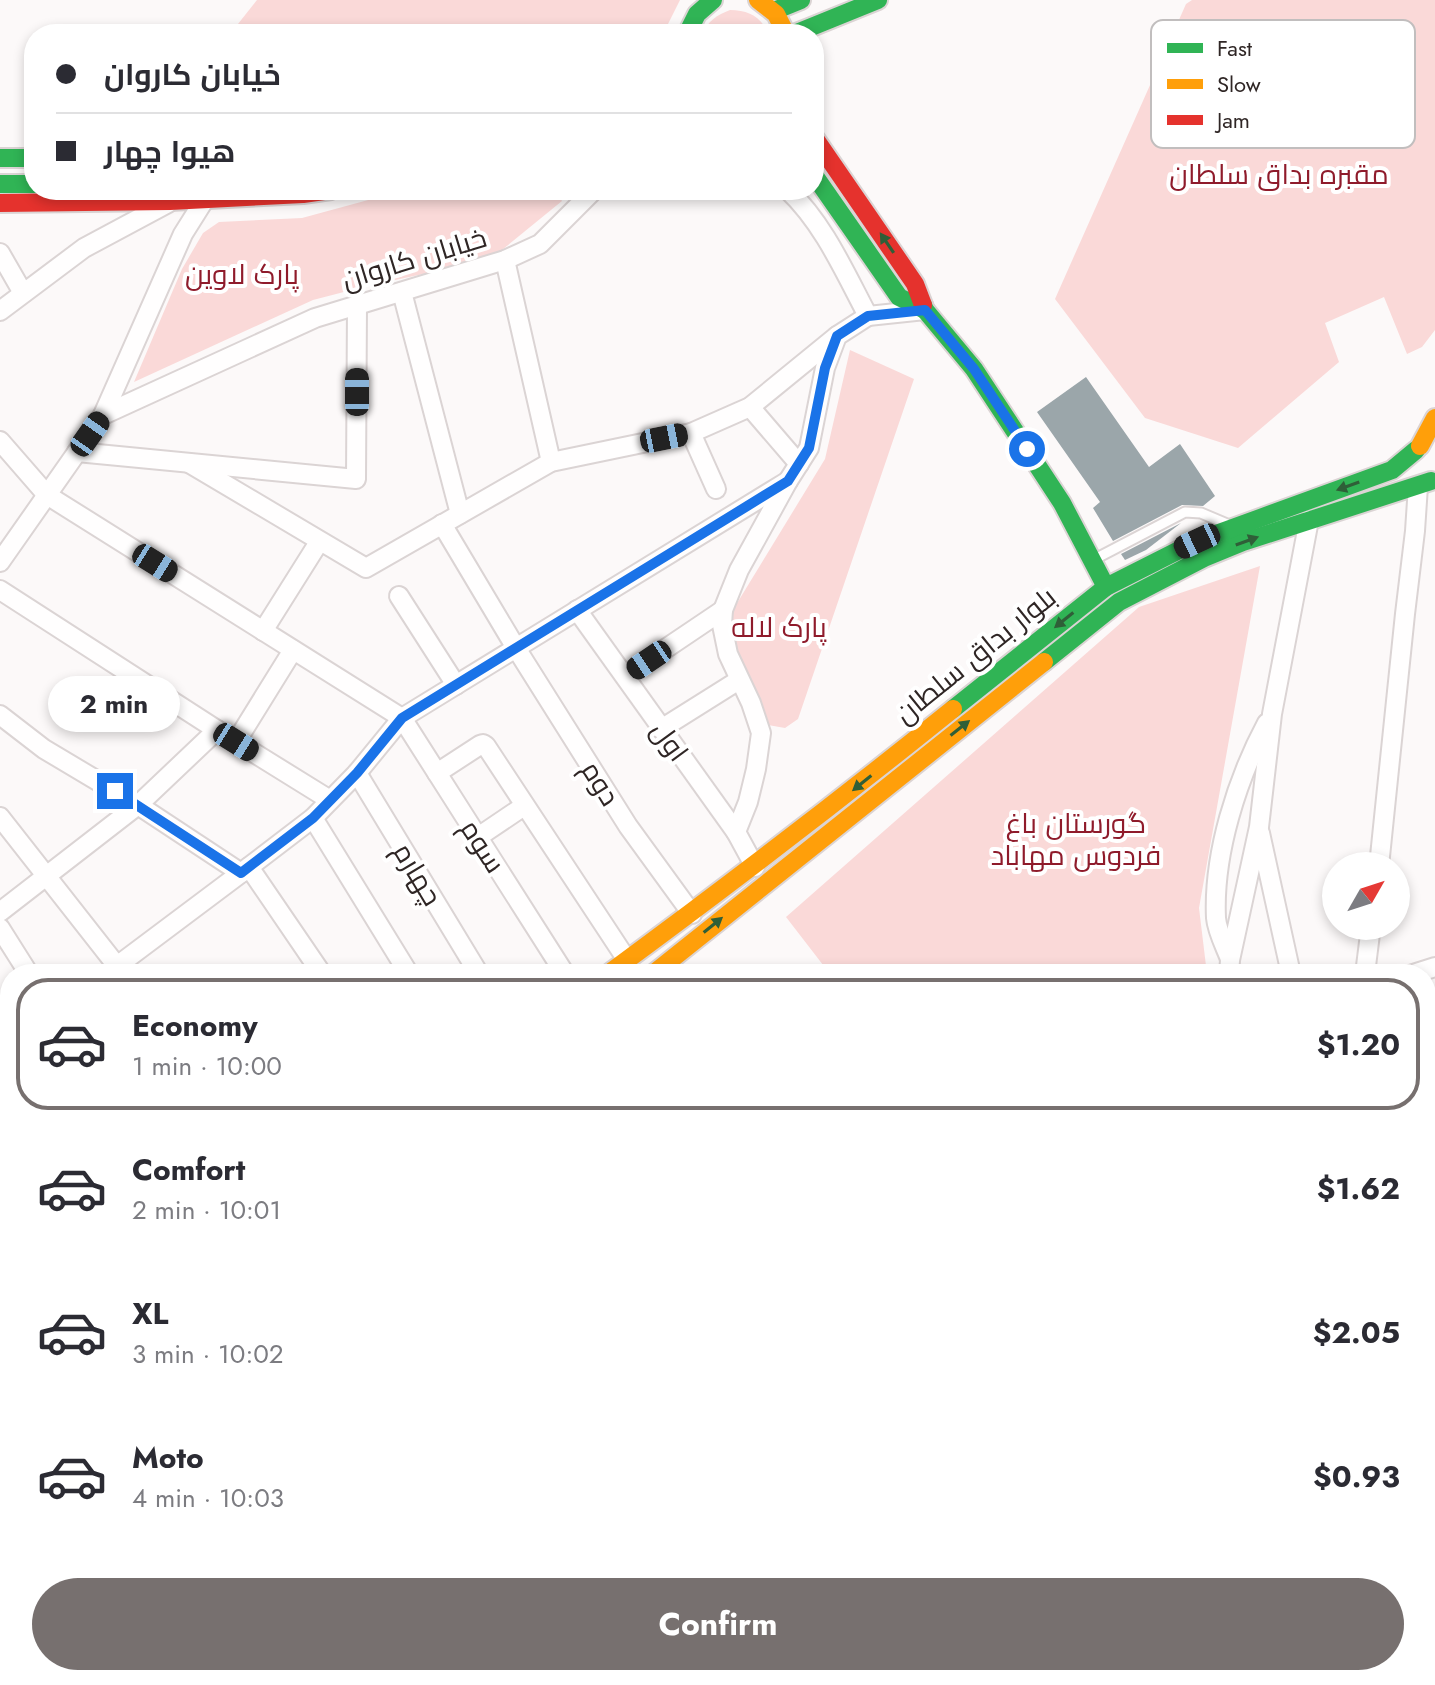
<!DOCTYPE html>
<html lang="en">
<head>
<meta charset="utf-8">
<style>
  :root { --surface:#fff; --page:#f2f2f3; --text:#2b2b33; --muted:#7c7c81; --line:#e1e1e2; --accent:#77706f }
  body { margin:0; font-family:Jost,Cairo,sans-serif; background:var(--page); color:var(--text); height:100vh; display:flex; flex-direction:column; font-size:30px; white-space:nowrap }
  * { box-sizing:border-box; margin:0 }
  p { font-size:26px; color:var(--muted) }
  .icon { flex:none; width:44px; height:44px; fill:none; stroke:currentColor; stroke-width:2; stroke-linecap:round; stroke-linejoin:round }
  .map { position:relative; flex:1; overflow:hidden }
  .side { position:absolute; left:0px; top:964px; width:1436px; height:722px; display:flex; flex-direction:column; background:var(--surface); border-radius:32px 32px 0 0; box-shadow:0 4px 12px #0003 }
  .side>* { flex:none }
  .guide { position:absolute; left:24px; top:24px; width:800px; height:176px; border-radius:32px; box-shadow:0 4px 12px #0003; display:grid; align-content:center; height:176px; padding:0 32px; background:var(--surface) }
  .needle { width:52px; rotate:51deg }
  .tools { position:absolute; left:1322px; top:852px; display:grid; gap:16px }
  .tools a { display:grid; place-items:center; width:88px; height:88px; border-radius:50%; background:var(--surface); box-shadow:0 4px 12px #0003; font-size:40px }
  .end { position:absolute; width:36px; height:36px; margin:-18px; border:10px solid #1a73e8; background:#fff; box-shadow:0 0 0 4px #fff }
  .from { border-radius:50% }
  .bubble { position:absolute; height:56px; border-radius:28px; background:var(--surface); box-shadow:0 4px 12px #0003; font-size:26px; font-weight:700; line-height:56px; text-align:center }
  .car { position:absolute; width:24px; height:48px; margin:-24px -12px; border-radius:10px; box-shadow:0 0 6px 2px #0007; background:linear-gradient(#222 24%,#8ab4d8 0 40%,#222 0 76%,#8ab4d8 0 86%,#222 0) }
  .guide b { display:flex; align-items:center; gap:28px; height:76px; font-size:30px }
  .guide b+b { border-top:2px solid var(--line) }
  .guide i { width:20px; height:20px; background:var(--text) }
  ul { padding:14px 0 0; list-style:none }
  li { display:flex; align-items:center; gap:24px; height:132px; margin:0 16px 12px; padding:0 16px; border:4px solid transparent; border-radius:32px }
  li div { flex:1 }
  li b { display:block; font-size:30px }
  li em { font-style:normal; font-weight:700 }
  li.selected { border-color:var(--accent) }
  li>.icon { width:72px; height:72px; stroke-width:1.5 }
  .button { display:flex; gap:16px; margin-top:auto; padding:16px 32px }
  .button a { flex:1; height:92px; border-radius:48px; background:var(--accent); color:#fff; font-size:32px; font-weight:700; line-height:92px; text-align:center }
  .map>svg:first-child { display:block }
  .green { fill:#fad9d8 }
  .building { fill:#9ba6aa }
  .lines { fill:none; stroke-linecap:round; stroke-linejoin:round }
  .lane-casing { stroke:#dbd4d4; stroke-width:13 }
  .street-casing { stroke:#dbd4d4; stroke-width:22 }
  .fast-casing { stroke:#dbd4d4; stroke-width:22 }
  .slow-casing { stroke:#dbd4d4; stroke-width:22 }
  .jam-casing { stroke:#dbd4d4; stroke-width:22 }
  .lane { stroke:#fffefe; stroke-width:9 }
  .street { stroke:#fffefe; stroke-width:18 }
  .fast { stroke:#30b455; stroke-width:18 }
  .slow { stroke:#ff9f0a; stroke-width:18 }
  .jam { stroke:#e5322d; stroke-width:18 }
  .oneway { fill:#2f5f38 }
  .route { stroke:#1a73e8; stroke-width:10 }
  .labels { text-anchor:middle; stroke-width:8; stroke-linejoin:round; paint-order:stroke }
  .park-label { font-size:28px; fill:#8f1b2b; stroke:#fff }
  .street-label { font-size:28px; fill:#2f2625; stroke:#fff }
  .key { fill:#fff; stroke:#c1bebe; stroke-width:2 }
  .key-label { font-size:22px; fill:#2f2625 }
</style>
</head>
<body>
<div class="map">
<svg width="1435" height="1685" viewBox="0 0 1435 1685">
  <rect width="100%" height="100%" fill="#fcf9f9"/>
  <!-- green -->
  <g class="green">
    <path d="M257,0H680L663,34H230Z"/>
    <path d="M1192,0H1435V330L1422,347L1407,354L1384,297L1325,323L1339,362L1238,448L1145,418L1055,299L1186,4Z"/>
    <path d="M730,10C749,10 761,17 769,34H702C708,21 717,15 730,10Z"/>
    <path d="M405,190H556L562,201L497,254L456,267L367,286L313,300L134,382L182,269L203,233L219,222L302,218Z"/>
    <path d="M850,350L914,379L798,719L785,728L768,725L761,716L730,634L731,613L825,459Z"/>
    <path d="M1260,566L1199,908L1207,974H830L786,917L1139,607Z"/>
    <path d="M1011,1676H1397L1399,1685H1018Z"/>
  </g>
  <!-- building -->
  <g class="building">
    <path d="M1086,377L1149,467L1180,444L1215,496L1203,506L1182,505L1113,541L1093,508L1100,502L1037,412Z"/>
    <path d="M1181,523L1146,550L1125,560L1121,554Z"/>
  </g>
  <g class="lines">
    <defs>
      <g id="lane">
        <path d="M1093,560L1185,512L1201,513L1227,524"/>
        <path d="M1366,1685L1375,1676"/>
      </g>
      <g id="street">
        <path d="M788,190C824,224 845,273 868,316L925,310"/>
        <path d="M0,253L23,293"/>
        <path d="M505,260L551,462"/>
        <path d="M402,292L460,514"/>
        <path d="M0,311L84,248L168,203"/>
        <path d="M750,407L799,464"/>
        <path d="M103,415L315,318L505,260L540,244L594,190"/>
        <path d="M691,433L716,489"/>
        <path d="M0,441L47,495L402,718L565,974"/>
        <path d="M77,452L356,479L357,305"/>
        <path d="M189,463L366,568L551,462L691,433L750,407L837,336"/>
        <path d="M442,524L516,648L628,826L692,914"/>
        <path d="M0,562L103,415L183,234L205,199"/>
        <path d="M0,590L217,730L330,800"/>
        <path d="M399,596L456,685"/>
        <path d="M577,610L736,832"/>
        <path d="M263,631L319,542"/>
        <path d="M625,676L723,610"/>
        <path d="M0,715L44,749L138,805L241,873L313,818L357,773L402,718L788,481"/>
        <path d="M661,729L739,680"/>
        <path d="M236,742L293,650"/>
        <path d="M357,773L479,974"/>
        <path d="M437,773L480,745L483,744L486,746L627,960"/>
        <path d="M0,817L117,966L241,873"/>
        <path d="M313,818L409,974"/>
        <path d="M1260,833L1291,974"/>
        <path d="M478,837L524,806"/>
        <path d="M1379,866L1405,614L1415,531L1418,486"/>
        <path d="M249,867L322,974"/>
        <path d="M755,867L736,832L748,802L756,769L761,733L751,703L728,654L722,625L723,610L739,570L788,481L809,448L825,368L837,336L868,316"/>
        <path d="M0,912L138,805L217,730"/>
        <path d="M0,928L29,974"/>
        <path d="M1230,959C1225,946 1217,931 1216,918C1213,854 1237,779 1267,723"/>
        <path d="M1229,974L1230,960L1259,827L1272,714L1309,520"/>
        <path d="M1365,974L1371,926"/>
        <path d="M1413,974L1435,967"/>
        <path d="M0,1128L10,1143"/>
        <path d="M0,1335L10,1380"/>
        <path d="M0,1444L10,1454"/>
        <path d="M0,1510L10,1499"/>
        <path d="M0,1594L10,1604"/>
        <path d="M32,1685V1676"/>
      </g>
      <g id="fast">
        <path d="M774,11L801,0"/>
        <path d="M687,34L697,14L713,0"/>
        <path d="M794,34L878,0"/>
        <path d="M0,158H34"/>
        <path d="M814,175L899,297L925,310"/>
        <path d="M0,184H34"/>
        <path d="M923,305L925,310L974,369L1062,503L1106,587"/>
        <path d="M1044,662L1119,602L1204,558L1243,542L1431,481"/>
        <path d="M953,709L1106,587L1197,541L1392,470L1416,450"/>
        <path d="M0,1192L10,1188"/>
        <path d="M1426,1279L1435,1250"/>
        <path d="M1426,1371L1435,1374"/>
        <path d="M1416,1676L1418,1685"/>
      </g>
      <g id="slow">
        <path d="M758,0L776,14L786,34"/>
        <path d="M1420,446L1435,418"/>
        <path d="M608,974C725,888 840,800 953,709"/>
        <path d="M653,974L1044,662"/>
      </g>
      <g id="jam">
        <path d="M814,137L915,284L923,305"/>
        <path d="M0,203L170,201L303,194L331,190"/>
        <path d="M0,1219L10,1215"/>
      </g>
    </defs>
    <!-- lane casing -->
    <use href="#lane" class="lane-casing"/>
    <!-- street casing -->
    <use href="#street" class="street-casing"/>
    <!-- fast casing -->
    <use href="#fast" class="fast-casing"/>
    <!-- slow casing -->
    <use href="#slow" class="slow-casing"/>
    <!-- jam casing -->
    <use href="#jam" class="jam-casing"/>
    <!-- lane -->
    <use href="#lane" class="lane"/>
    <!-- street -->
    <use href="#street" class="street"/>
    <!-- fast -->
    <use href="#fast" class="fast"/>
    <!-- slow -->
    <use href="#slow" class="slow"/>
    <!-- jam -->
    <use href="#jam" class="jam"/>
  </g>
  <!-- one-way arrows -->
  <defs><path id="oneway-solid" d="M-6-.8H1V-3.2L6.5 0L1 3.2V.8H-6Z" transform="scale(2)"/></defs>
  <g class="oneway">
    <use href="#oneway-solid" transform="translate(887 243) rotate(-124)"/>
    <use href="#oneway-solid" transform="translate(1348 486) rotate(160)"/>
    <use href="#oneway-solid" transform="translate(1247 541) rotate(-20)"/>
    <use href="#oneway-solid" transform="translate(1064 620) rotate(141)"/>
    <use href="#oneway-solid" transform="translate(960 728) rotate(-38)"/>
    <use href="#oneway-solid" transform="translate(862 783) rotate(141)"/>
    <use href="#oneway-solid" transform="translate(713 925) rotate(-39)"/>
  </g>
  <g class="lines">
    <!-- route -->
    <path class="route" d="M115,791L241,873L313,818L357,773L402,718L788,481L809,448L825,368L837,336L868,316L925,310L974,369L1027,449"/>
  </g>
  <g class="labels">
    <!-- park labels -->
    <g class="park-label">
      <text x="1279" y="184">مقبره بداق سلطان</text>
      <text x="242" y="284">پارک لاوین</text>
      <text x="779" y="637">پارک لاله</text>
      <text x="1076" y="833">گورستان باغ<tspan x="1076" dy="32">فردوس مهاباد</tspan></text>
    </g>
    <!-- street labels -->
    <g class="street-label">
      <text transform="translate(414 258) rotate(-17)" y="10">خیابان کاروان</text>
      <text transform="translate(975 655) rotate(-39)" y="10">بلوار بداق سلطان</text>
      <text transform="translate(670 741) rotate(54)" y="10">اول</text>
      <text transform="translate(601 783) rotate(58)" y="10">دوم</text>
      <text transform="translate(483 846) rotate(57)" y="10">سوم</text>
      <text transform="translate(418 874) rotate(59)" y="10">چهارم</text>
    </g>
  </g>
  <!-- legend -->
  <rect x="1151" y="20" width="264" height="128" rx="12" class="key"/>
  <rect x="1167" y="43" width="36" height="10" fill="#30b455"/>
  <rect x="1167" y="79" width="36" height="10" fill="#ff9f0a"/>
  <rect x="1167" y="115" width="36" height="10" fill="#e5322d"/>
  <g class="key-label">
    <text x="1217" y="56">Fast</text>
    <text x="1217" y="92">Slow</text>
    <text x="1217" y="128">Jam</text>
  </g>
</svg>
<div class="tools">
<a><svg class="needle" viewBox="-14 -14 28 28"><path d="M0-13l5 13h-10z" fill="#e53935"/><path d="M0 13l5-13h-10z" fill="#7c7c81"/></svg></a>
</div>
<i class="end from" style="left:1027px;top:449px"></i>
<i class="end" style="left:115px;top:791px"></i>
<div class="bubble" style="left:48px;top:676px;width:132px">2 min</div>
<i class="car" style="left:357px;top:392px;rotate:0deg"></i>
<i class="car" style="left:90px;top:434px;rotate:35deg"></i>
<i class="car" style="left:664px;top:438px;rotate:79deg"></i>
<i class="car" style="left:1197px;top:541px;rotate:245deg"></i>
<i class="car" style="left:155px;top:563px;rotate:122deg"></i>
<i class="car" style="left:649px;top:660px;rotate:236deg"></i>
<i class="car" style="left:236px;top:742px;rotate:122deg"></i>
<div class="guide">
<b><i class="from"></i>خیابان کاروان</b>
<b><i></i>هیوا چهار</b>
</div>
<section class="side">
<ul>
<li class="selected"><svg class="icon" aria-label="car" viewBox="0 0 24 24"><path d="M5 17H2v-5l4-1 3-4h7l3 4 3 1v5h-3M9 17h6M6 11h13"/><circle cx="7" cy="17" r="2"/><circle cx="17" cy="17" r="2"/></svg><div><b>Economy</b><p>1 min · 10:00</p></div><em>$1.20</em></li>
<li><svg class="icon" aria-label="car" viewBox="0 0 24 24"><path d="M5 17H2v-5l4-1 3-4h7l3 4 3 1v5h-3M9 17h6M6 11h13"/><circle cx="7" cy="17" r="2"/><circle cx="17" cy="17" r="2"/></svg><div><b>Comfort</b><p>2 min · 10:01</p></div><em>$1.62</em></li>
<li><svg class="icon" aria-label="car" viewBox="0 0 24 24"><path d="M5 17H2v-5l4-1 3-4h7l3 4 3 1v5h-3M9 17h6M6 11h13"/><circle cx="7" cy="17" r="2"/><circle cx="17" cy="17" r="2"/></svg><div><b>XL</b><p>3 min · 10:02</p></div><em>$2.05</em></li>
<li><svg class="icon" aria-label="car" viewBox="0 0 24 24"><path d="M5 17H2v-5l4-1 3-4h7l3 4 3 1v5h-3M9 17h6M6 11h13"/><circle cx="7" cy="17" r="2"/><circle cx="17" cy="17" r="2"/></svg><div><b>Moto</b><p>4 min · 10:03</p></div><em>$0.93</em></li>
</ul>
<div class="button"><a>Confirm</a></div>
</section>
</div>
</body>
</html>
